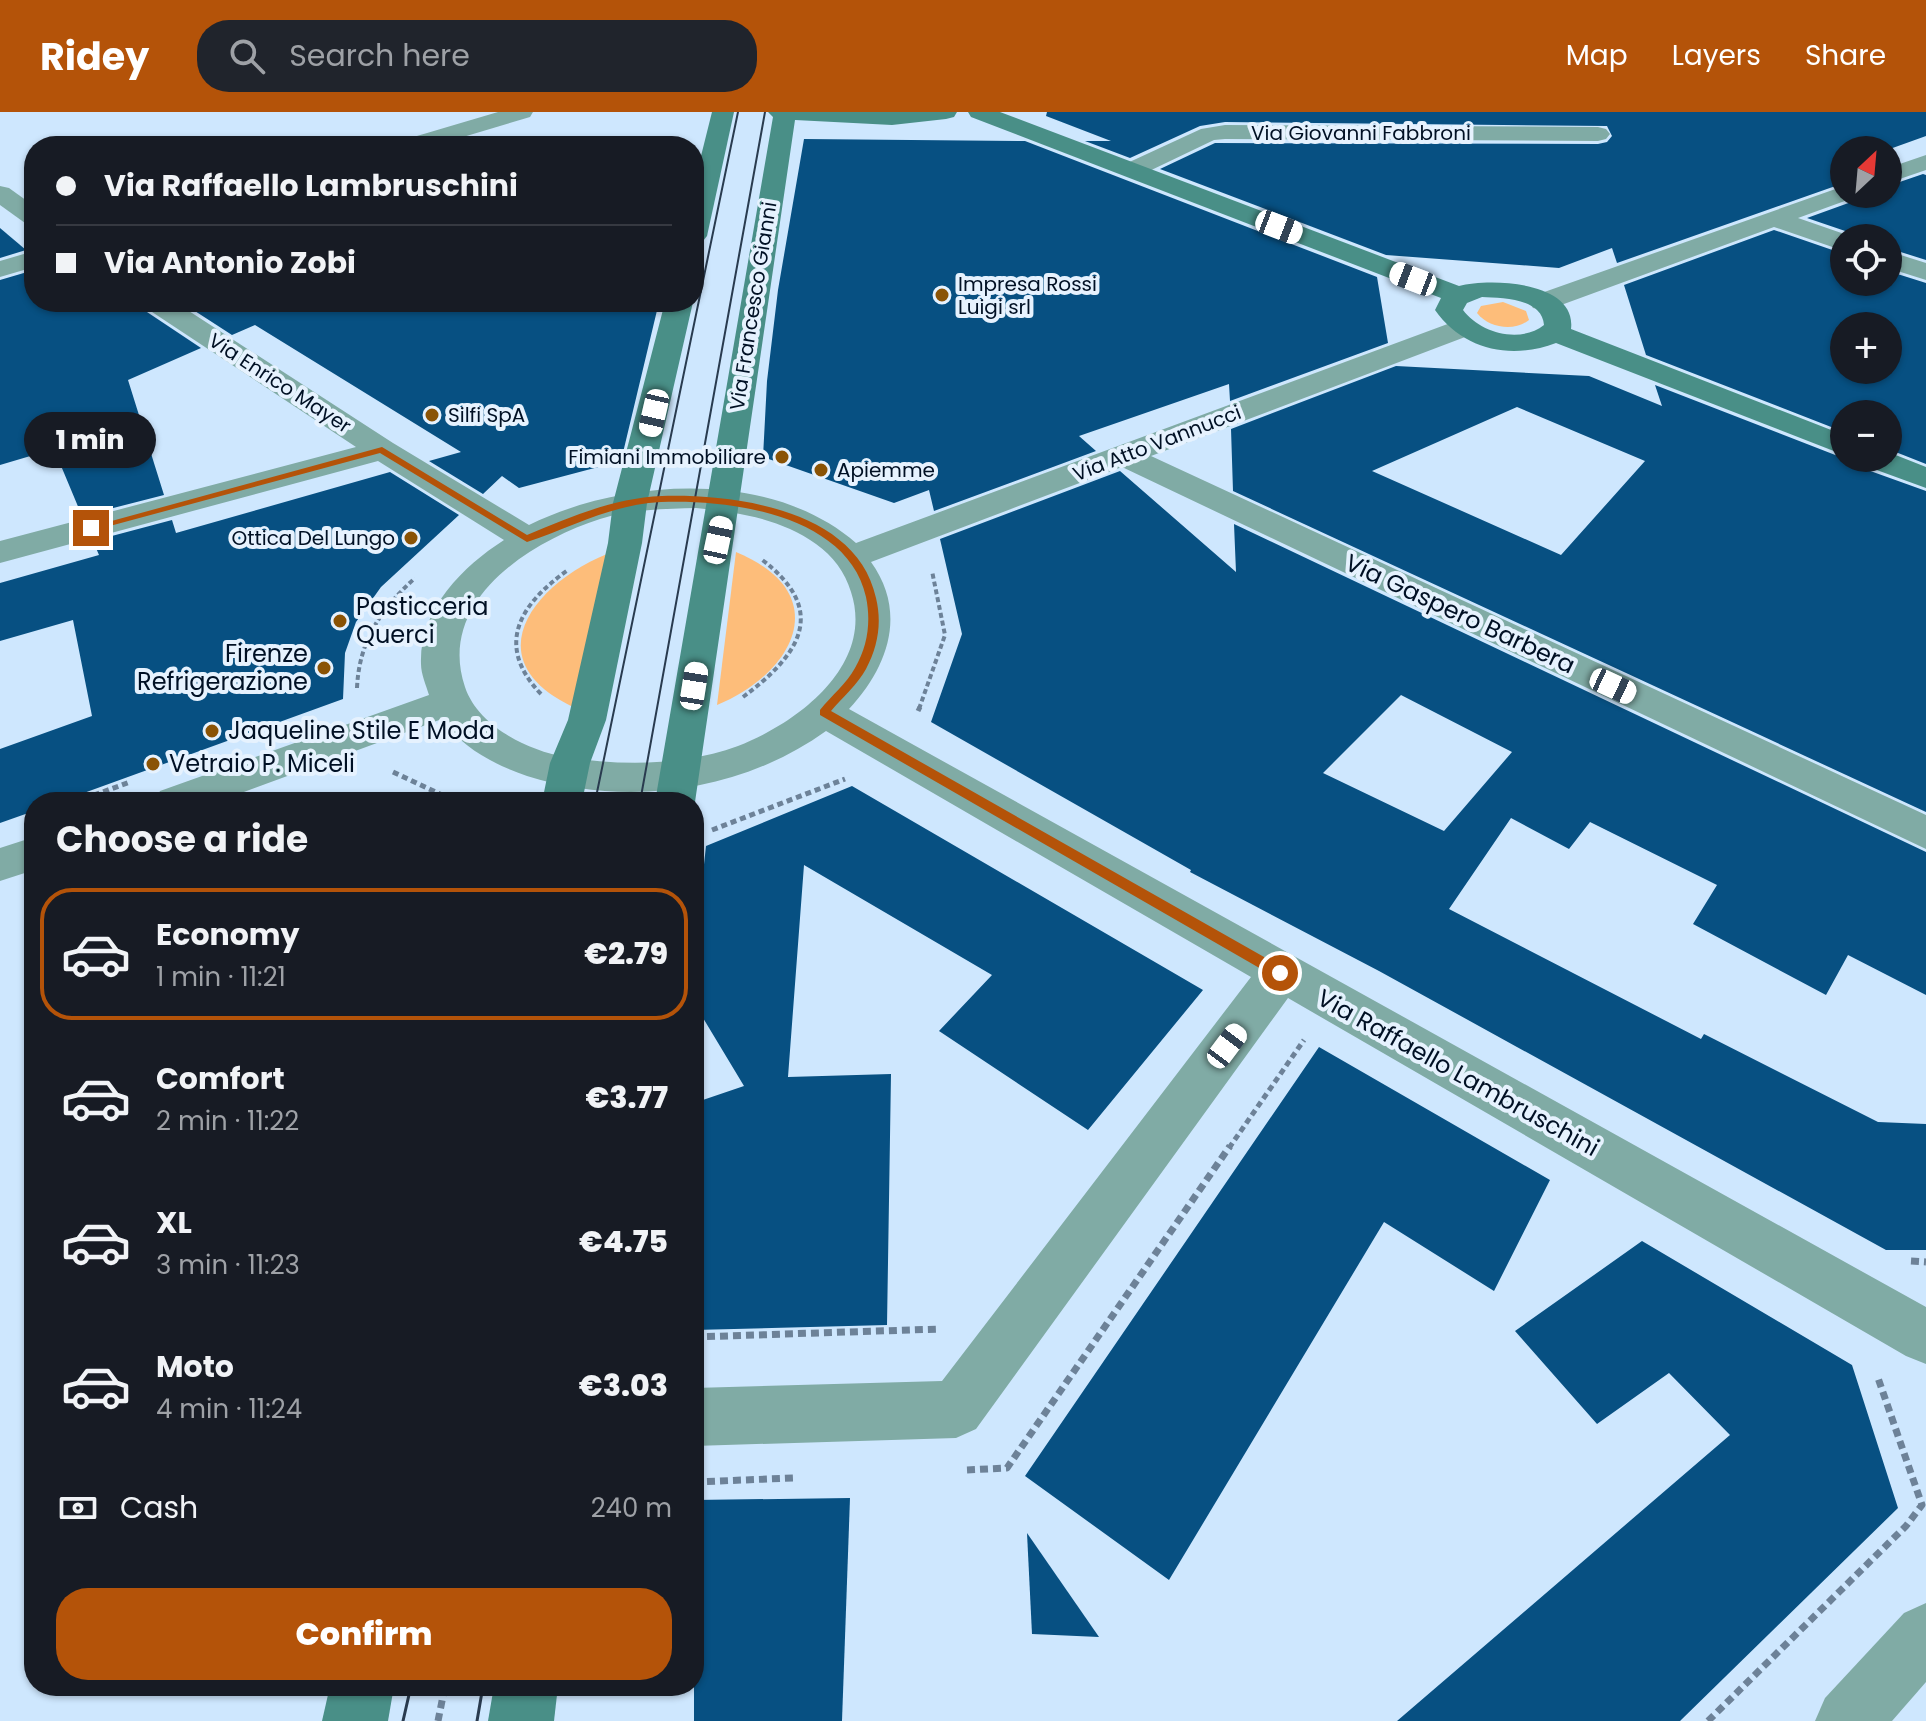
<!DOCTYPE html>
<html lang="en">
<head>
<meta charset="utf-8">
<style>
  :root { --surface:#171b24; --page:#20242c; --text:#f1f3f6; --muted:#9ea1a6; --line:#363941; --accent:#b45309 }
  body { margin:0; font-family:Poppins,sans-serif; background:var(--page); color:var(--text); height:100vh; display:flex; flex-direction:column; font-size:30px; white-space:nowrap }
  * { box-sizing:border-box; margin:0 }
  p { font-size:26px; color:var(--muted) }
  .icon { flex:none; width:44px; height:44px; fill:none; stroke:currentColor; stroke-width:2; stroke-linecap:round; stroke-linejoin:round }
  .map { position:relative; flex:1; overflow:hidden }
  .panel { position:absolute; left:24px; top:680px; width:680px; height:904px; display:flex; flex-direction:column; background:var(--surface); border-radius:32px; box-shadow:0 2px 6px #0004 }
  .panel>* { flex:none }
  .hud { position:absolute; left:24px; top:24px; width:680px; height:176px; border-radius:32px; box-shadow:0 2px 6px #0004; display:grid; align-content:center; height:176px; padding:0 32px; background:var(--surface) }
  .needle { width:52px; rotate:26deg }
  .fabs { position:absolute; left:1830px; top:24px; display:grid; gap:16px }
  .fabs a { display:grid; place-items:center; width:72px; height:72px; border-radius:50%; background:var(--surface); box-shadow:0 2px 6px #0004; font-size:40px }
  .end { position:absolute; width:36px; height:36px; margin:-18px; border:10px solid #b45309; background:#fff; box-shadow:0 0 0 4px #fff }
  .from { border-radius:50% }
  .bubble { position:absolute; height:56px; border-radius:28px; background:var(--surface); box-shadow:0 2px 6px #0004; font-size:26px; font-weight:800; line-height:56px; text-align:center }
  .car { position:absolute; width:24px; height:48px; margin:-24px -12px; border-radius:10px; box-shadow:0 0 6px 2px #0007; background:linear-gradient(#fff 24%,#345 0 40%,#fff 0 76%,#345 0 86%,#fff 0) }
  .hud b { display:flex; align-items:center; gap:28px; height:76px; font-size:30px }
  .hud b+b { border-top:2px solid var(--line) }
  .hud i { width:20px; height:20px; background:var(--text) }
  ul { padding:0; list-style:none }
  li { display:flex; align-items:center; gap:24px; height:132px; margin:0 16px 12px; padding:0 16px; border:4px solid transparent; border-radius:32px }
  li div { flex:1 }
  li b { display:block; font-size:30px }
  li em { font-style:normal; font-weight:800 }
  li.on { border-color:var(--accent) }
  li>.icon { width:72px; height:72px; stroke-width:1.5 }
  h2 { padding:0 32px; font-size:36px; line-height:96px }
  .pay { display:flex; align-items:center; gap:20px; height:88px; padding:0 32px; font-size:30px }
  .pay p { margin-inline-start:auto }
  .cta { display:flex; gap:16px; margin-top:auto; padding:16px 32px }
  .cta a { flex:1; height:92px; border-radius:32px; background:var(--accent); color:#fff; font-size:32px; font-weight:800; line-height:92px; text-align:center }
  header { display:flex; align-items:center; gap:48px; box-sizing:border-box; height:112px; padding:0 40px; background:var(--accent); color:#fff }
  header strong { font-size:38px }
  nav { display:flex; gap:44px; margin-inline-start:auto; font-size:28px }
  .search { width:560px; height:72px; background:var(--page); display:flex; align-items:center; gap:20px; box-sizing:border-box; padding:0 28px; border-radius:32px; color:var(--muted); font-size:30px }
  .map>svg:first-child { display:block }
  .green { fill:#fdbd7a }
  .building { fill:#075082; fill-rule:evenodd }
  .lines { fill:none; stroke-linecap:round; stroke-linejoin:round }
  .path-far2 { stroke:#6d8298; stroke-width:4; stroke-dasharray:5 3; stroke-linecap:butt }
  .path-far1 { stroke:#6d8298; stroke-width:5; stroke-dasharray:6 4; stroke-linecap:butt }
  .path { stroke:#6d8298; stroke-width:7; stroke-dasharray:8 5; stroke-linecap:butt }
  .street { fill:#80aba5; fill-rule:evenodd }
  .secondary { fill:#498f87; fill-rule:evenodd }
  .tram-far1 { stroke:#293b4f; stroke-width:2 }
  .tram { stroke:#293b4f; stroke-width:3 }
  .route { fill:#b45309 }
  .poi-dot { fill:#8a5305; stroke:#e6f2fe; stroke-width:3 }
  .labels { text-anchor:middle; stroke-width:8; stroke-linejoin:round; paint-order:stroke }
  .far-street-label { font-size:20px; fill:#001024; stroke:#e6f2fe }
  .far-poi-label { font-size:20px; fill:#001024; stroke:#e6f2fe; text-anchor:start }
  .poi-label { font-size:24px; fill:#001024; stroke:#e6f2fe; text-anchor:start }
  .street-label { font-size:24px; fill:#001024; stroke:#e6f2fe }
</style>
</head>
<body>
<header>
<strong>Ridey</strong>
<div class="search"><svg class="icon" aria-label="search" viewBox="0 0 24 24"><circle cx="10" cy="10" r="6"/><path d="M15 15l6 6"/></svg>Search here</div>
<nav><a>Map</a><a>Layers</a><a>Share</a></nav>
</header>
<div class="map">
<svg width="1926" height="1609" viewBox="0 0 1926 1609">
  <rect width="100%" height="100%" fill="#cee7fe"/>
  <!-- green -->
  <g class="green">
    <path d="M1503,190L1526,199L1529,208C1514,220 1489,216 1477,201L1481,194Z"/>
    <path d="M736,440C835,481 796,560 717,593Z"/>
    <path d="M607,442L573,595C474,548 533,472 607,442Z"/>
  </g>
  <!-- building -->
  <g class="building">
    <path d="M1047,0H1926V24L1887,38H1844V71L1617,151L1612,136L1559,156L1386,143L1160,57L1215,31L1598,32L1607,30L1612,24L1607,14L1225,10L1200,14L1130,46L1085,29H1111L1046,4Z"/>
    <path d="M804,27L1025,29L1377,165L1388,231L1230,289L1229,272L1079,324L1096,339L934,399L929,378L894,391L763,345L767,269L778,178Z"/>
    <path d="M1923,62L1926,63V148L1888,136V126H1856L1854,122L1807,106L1854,89L1859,82H1888V74Z"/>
    <path d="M0,116L26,138L0,146Z"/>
    <path d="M1774,118L1844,142V170H1888V159L1926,171V352L1888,337V302H1844V320L1646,243L1624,173ZM1844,214H1888V258H1844Z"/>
    <path d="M34,158V190H139L144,198L201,236L128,268L164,383L82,404L54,337L0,353V168Z"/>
    <path d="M181,190H659L621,349L519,376L502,364L483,382L429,349L461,340L255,213L232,223Z"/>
    <path d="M1396,254L1589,264L1662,294L1655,273L1843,346H1855L1862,356L1926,379V700L1233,379L1231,317ZM1517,295L1645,349L1561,443L1372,359Z"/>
    <path d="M1120,359L1236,460L1234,412L1926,740V883L1848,843L1826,883L1693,812L1717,773L1590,710L1569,737L1511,706L1449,797L1701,927L1704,922L1878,1010L1926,1012V1138H1886L1379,859L1190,760L1191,758L931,610L962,522L940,427ZM1401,583L1512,640L1444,719L1323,661Z"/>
    <path d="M390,360L459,403L381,475L356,510L345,541L343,587L59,690H34V699L0,711V637L92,604L73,508L0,529V471L99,443L93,429L172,408L176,421Z"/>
    <path d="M852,674L1203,878L1088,1018L939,919L992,863L804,753L788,965L891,962L887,1213L694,1218V991L744,974L694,891V844L706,734Z"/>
    <path d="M1319,935L1550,1068L1494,1179L1384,1110L1169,1468L1025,1364Z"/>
    <path d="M1642,1129L1852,1253L1898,1396L1680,1609H1397L1730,1323L1669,1261L1597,1312L1515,1219Z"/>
    <path d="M850,1386L842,1609H694V1388Z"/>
    <path d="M1027,1421L1099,1525L1032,1522Z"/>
  </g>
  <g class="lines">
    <!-- path-far2 -->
    <g class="path-far2">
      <path d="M357,576C359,529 381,497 415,466"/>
      <path d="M541,582C494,533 520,492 568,458"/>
      <path d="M743,585C801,542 829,498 761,447"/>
      <path d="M919,597L945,523L932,459"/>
    </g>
    <!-- path-far1 -->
    <g class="path-far1">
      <path d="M918,599L920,595"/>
      <path d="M393,660L457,690"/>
      <path d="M75,690L130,670"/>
      <path d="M712,718L845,667"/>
      <path d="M1229,1036L1304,928"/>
    </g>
    <!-- path -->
    <g class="path">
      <path d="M1911,1149L1926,1150"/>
      <path d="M694,1225L940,1217"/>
      <path d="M967,1358L1007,1356L1230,1034"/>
      <path d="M694,1370L793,1366"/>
      <path d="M438,1609L445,1574"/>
      <path d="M1708,1609L1906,1414L1922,1393L1878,1266"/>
    </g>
    <!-- street -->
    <g class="street">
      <path d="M498,0H533L530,5L433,34H396L400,29Z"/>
      <path d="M1225,13L1598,15L1606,17L1610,22L1606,27L1598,29L1225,27L1214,28L1141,63H1123L1120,58L1123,53L1201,17Z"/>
      <path d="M1926,43V58L1888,71V56Z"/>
      <path d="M0,74L9,76L34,94V114L25,111L0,93Z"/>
      <path d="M1844,74V82H1856L1853,86L1798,106L1853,125L1844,126V139L1774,115L1553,196L1543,198L1533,196L1529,190L1533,184Z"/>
      <path d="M34,139V155L0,165V149Z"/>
      <path d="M1888,139L1926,151V168L1888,156Z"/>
      <path d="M142,190H175L393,331L529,413C625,366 771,357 856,431L1453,210L1463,207L1473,210L1477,216L1473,222L1151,344L1926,703V737L1122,355L871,450C907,500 889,554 849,597L1926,1195V1252L1906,1244L1288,886L976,1317L956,1326L694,1334V1276L942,1269L1251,865L826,619C741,680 627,696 527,664C495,653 462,636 442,607L217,690H154L160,679L429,583C426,573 421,562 421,552C419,498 462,455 504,428L378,349L0,451V429L356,335L146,196ZM696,396C738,400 781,407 816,432C833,444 845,460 851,480C875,553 798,611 738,634C683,654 622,654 565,645C527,638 478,614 465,575C436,489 529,430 600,407C630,397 665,397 696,396Z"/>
      <path d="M34,725V758L0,769V736Z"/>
      <path d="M1926,1491V1570L1892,1609H1815L1825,1586L1904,1501Z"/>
    </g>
    <!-- secondary -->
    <g class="secondary">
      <path d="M712,0H734L707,124L703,129L694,132V72Z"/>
      <path d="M768,0H957L954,5L946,7L892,13L795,8L695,690L694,693V690H655L773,5Z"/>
      <path d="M968,0H1000L1459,174C1490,166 1577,169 1571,217L1844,323V343L1556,231C1511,248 1463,238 1435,198L1441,186L971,5ZM1482,185C1502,186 1542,186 1544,213C1520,232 1480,221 1463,198L1467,191Z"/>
      <path d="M665,190H693L647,391L642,431L606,608L590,651L582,690H542L550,651L568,608L608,431L613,391Z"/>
      <path d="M1888,340L1926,355V376L1863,353L1858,346H1888Z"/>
      <path d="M330,1574H394L388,1609H322Z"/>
      <path d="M494,1574H558L554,1609H488Z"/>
    </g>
    <!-- tram-far1 -->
    <g class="tram-far1">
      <path d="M595,690L738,0"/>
      <path d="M640,690L765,0"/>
    </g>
    <!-- tram -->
    <g class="tram">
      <path d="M403,1609L411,1574"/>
      <path d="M477,1609L483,1574"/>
    </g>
  </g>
  <!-- route -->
  <path class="route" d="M382,335L527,423C570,405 614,386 662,384C737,382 857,398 876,486C882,511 878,534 866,557C858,572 842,586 831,599L1285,857V865H1275L820,603V598C831,584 847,571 855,556C868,534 871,509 866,485C848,403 730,387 661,390C609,393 573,415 527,430L380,341L95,418L86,416Z"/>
  <!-- markers -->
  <g class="poi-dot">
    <circle cx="942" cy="183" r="8"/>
    <circle cx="432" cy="303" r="8"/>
    <circle cx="782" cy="345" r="8"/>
    <circle cx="821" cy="358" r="8"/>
    <circle cx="411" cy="426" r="8"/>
    <circle cx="340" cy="509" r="8"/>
    <circle cx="324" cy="556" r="8"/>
    <circle cx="212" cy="619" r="8"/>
    <circle cx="153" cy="652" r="8"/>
  </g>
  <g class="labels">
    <!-- far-street labels -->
    <g class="far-street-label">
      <text x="1361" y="28">Via Giovanni Fabbroni</text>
      <text transform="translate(753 194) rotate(-81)" y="7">Via Francesco Gianni</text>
      <text transform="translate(280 271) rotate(33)" y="7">Via Enrico Mayer</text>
      <text transform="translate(1157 331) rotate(-21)" y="7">Via Atto Vannucci</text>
    </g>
    <!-- far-poi labels -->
    <g class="far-poi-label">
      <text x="958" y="179">Impresa Rossi<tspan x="958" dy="23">Luigi srl</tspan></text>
      <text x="448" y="310">Silfi SpA</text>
      <text x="766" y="352" text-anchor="end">Fimiani Immobiliare</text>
      <text x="837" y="365">Apiemme</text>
      <text x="395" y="433" text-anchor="end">Ottica Del Lungo</text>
    </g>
    <!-- poi labels -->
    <g class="poi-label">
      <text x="356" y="503">Pasticceria<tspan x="356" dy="28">Querci</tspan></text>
      <text x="308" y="550" text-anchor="end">Firenze<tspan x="308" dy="28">Refrigerazione</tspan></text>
      <text x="228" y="627">Jaqueline Stile E Moda</text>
      <text x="169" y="660">Vetraio P. Miceli</text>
    </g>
    <!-- street labels -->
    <g class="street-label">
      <text transform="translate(1460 502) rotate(25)" y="8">Via Gaspero Barbera</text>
      <text transform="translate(1458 961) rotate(29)" y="8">Via Raffaello Lambruschini</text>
    </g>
  </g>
</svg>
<div class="fabs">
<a><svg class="needle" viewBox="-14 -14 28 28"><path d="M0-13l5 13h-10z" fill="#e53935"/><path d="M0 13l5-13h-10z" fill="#9ea1a6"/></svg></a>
<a><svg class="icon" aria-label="locate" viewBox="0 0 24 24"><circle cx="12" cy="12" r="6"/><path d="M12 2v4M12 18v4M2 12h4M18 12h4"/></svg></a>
<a>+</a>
<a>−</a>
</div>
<i class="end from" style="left:1280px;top:861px"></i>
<i class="end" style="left:91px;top:416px"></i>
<div class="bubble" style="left:24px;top:300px;width:132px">1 min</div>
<i class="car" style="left:1279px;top:115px;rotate:111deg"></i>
<i class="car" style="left:1413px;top:167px;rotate:291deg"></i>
<i class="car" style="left:654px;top:301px;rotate:193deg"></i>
<i class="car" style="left:718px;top:428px;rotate:12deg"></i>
<i class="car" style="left:694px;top:574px;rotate:9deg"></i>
<i class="car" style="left:1613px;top:574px;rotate:115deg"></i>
<i class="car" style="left:1227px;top:934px;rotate:37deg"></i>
<div class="hud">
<b><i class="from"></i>Via Raffaello Lambruschini</b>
<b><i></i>Via Antonio Zobi</b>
</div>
<section class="panel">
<h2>Choose a ride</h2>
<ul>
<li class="on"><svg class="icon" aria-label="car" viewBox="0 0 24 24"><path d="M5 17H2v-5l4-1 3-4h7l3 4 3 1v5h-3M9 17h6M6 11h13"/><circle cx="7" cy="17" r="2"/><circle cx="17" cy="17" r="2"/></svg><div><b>Economy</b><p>1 min · 11:21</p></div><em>€2.79</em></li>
<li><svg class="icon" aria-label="car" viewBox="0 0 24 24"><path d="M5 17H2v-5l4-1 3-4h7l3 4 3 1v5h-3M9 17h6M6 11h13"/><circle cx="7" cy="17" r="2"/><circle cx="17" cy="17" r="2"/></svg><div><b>Comfort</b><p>2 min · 11:22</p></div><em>€3.77</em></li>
<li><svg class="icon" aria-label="car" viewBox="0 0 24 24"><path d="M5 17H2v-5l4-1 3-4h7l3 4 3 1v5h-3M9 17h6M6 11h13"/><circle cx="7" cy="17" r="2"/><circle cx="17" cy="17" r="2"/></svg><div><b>XL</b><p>3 min · 11:23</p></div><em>€4.75</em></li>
<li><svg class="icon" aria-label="car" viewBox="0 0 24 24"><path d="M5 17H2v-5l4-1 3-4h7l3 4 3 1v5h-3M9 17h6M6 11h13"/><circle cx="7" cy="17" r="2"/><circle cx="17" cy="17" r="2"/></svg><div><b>Moto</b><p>4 min · 11:24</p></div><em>€3.03</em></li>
</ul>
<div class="pay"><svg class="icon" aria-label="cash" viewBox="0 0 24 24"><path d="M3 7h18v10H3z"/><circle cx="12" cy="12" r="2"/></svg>Cash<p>240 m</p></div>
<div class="cta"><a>Confirm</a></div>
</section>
</div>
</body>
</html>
